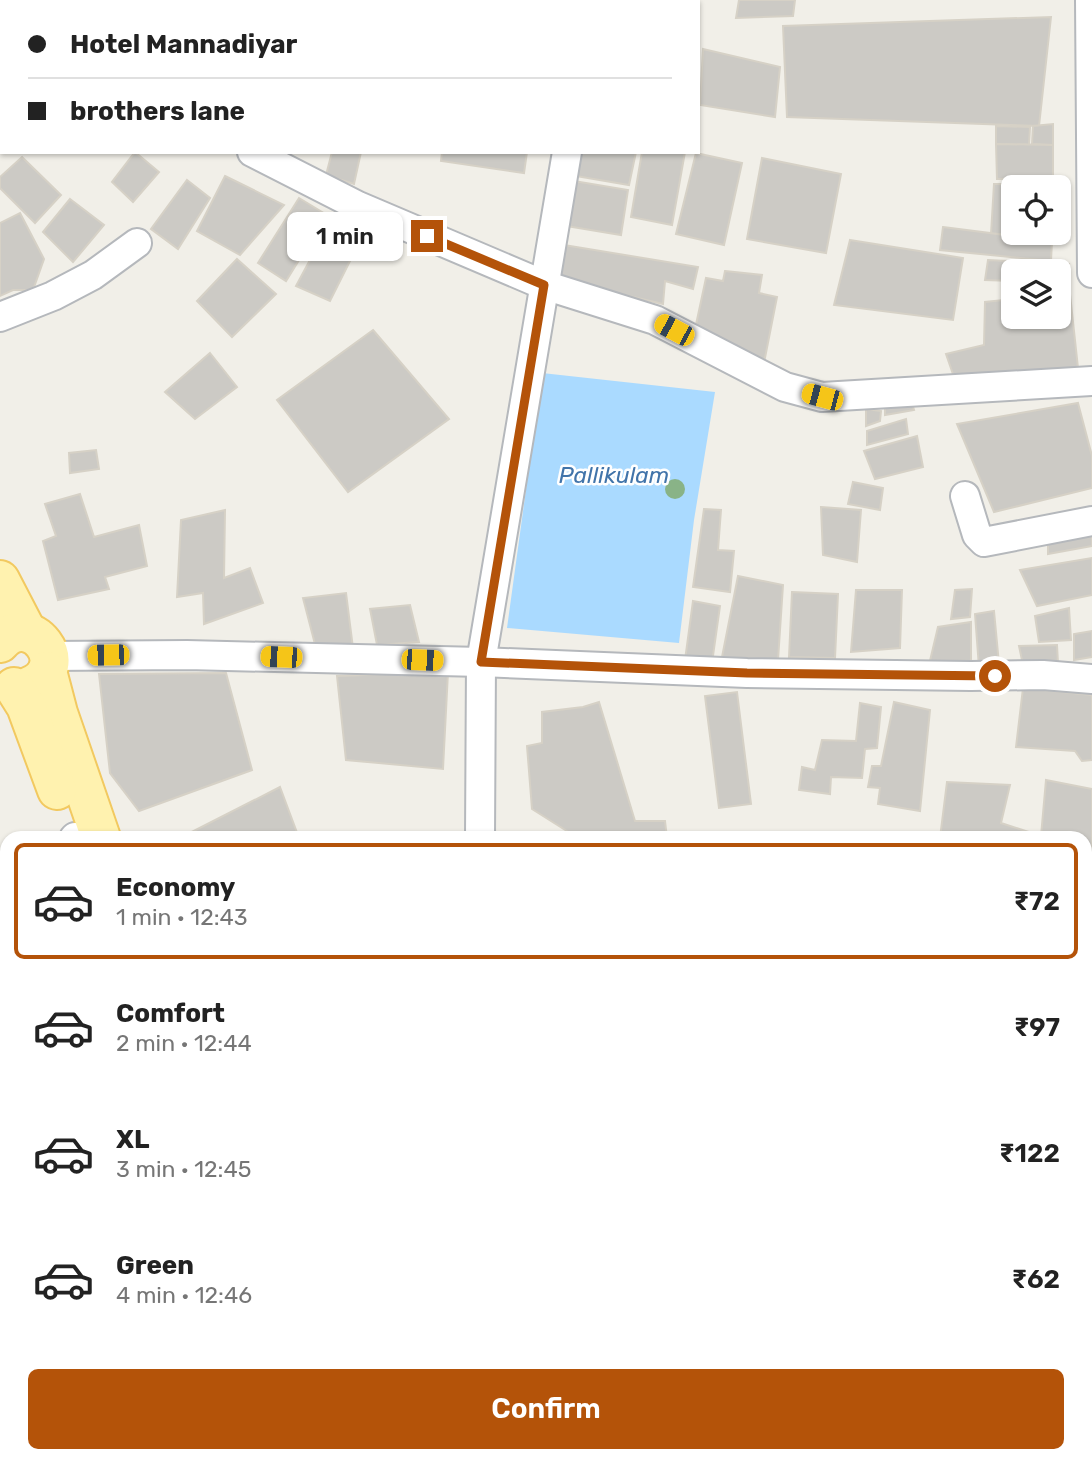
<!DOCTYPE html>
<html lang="en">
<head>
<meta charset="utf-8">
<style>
  :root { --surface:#fff; --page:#f2f2f2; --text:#222; --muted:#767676; --line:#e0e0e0; --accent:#b45309 }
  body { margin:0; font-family:Rubik,sans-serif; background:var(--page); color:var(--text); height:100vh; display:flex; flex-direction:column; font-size:26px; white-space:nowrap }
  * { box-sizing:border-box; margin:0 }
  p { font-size:23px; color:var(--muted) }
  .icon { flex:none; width:38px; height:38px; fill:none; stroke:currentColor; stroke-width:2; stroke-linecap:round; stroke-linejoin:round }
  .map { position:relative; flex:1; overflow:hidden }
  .drawer { position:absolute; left:0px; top:831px; width:1092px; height:632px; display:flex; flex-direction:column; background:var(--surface); border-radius:21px 21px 0 0; box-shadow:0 2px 5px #0004 }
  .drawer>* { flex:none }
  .guide { position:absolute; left:0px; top:0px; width:700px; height:154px; box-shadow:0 2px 5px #0004; display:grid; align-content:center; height:154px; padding:0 28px; background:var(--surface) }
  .tools { position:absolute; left:1001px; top:175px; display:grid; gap:14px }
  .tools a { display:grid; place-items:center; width:70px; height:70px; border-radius:10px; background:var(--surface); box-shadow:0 2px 5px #0004; font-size:35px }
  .end { position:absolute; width:32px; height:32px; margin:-16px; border:9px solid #b45309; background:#fff; box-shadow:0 0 0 4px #fff }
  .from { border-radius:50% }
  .bubble { position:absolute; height:49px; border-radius:10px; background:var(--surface); box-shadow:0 2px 5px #0004; font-size:23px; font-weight:600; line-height:49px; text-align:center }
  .car { position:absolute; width:21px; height:42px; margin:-21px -10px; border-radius:9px; box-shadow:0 0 5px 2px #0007; background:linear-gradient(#f5c518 24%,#345 0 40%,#f5c518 0 76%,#345 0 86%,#f5c518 0) }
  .guide b { display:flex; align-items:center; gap:24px; height:66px; font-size:26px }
  .guide b+b { border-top:2px solid var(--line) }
  .guide i { width:18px; height:18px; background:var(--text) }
  ul { padding:12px 0 0; list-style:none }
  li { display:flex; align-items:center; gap:21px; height:116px; margin:0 14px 10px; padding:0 14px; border:4px solid transparent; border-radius:10px }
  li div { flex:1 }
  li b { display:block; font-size:26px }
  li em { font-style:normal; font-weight:600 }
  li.active { border-color:var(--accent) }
  li>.icon { width:63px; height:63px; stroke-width:1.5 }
  .action { display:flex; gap:14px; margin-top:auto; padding:14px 28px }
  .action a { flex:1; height:80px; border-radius:10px; background:var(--accent); color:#fff; font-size:28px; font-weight:600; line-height:80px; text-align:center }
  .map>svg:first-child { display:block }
  .water { fill:#aadaff }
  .building { fill:#cccac5; stroke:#d6d1c6; stroke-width:2 }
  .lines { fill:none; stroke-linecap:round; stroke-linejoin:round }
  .minor-casing { stroke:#b5b8bc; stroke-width:32 }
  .primary-casing { stroke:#f2c960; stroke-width:42 }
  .minor { stroke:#fff; stroke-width:28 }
  .primary { stroke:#fff2af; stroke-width:38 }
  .tree { fill:#89b387 }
  .route { stroke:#b45309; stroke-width:9 }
  .labels { text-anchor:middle; stroke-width:5; stroke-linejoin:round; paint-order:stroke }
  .water-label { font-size:23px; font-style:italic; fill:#4174aa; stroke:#fff }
</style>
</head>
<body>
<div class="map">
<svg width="1092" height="1462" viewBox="0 0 1092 1462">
  <rect width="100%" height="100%" fill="#f1efe8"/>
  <!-- water -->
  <path class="water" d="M542,373L715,392L694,520L679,643L507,628Z"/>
  <!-- building -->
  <g class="building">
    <path d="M61,0H151V2Z"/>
    <path d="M200,0H278L199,2Z"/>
    <path d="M468,0H509L518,2H468Z"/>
    <path d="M606,0H688L606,2Z"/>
    <path d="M739,0H795L793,16L736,18Z"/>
    <path d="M1051,17L1039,126L787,117L783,26Z"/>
    <path d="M703,49L780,67L775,117L700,105Z"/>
    <path d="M1053,124V145L1032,144L1033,126Z"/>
    <path d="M996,126L1030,127L1029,145L996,144Z"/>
    <path d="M996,144L1053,145V178L997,179Z"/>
    <path d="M135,152L159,172L133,202L112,182Z"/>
    <path d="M332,152H361L354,184L326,175Z"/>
    <path d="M442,152H527L524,173L441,161Z"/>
    <path d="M576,152H636L629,185L570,175Z"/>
    <path d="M642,152H685L672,225L631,217Z"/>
    <path d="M696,153L742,163L724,245L676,234Z"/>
    <path d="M22,157L61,195L35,223L0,188V177Z"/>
    <path d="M762,158L841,174L826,253L747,239Z"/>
    <path d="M225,176L284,205L240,255L197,231Z"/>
    <path d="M187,180L210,198L178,249L151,229Z"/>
    <path d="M568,180L628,190L621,235L560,225Z"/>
    <path d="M994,184H1012L1003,235L991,234Z"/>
    <path d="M299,198L327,215L286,281L258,263Z"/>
    <path d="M70,199L104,225L73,262L43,232Z"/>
    <path d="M1009,203H1013V233H1050V237L1005,233Z"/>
    <path d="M20,213L44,259L33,290H13L0,296V223Z"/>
    <path d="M333,217L364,233L330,301L296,286Z"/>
    <path d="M943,227L1052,241L1051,261L940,250Z"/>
    <path d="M850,240L963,258L953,320L834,305Z"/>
    <path d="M564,245L698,267L693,289L665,281L663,304L557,279Z"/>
    <path d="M237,259L276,294L232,337L197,301Z"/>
    <path d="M988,260L1069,264L1066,282L1059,281V271H1013V281L985,280Z"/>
    <path d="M725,271L762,275L759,293L777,297L763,368L694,334L706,278L723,281Z"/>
    <path d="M1070,294L1078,368L955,380L946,354L984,345L985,302L1013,299V317H1059V295Z"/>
    <path d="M373,330L449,419L348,492L277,400Z"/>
    <path d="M210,353L237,387L195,419L165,392Z"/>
    <path d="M912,403L914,410L885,415V408Z"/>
    <path d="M1078,403L1092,456V488L994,512L957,424Z"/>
    <path d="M866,409L881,411L880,421L866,426Z"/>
    <path d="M906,419L908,434L867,445V431Z"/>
    <path d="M917,436L923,467L875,479L864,451Z"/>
    <path d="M96,450L99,469L70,473L69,453Z"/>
    <path d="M853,482L883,488L880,510L848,504Z"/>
    <path d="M80,494L94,537L139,525L147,566L105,577L109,589L58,600L43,541L56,536L45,504Z"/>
    <path d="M821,507L861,510L857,562L823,555Z"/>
    <path d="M704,509L721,510L718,550L734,551L730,592L693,587Z"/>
    <path d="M225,510L224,578L250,568L263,603L204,624L203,593L177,597L181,520Z"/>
    <path d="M1092,526V546L1048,554V535Z"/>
    <path d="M1092,558V595L1037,606L1020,570Z"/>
    <path d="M738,576L783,585L778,660L722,657Z"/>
    <path d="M972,589L970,617L951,619L955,590Z"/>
    <path d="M856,590H902L900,648L851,652Z"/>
    <path d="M792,592L838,594L835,658L789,657Z"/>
    <path d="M346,593L353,648L317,652L303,598Z"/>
    <path d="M693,601L720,606L712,663L685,660Z"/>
    <path d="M410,605L419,642L377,645L370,609Z"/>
    <path d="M1069,608L1071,640L1039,642L1035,616Z"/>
    <path d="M994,611L999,664L979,667L975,614Z"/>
    <path d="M971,622V665H929L938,627Z"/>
    <path d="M1092,631V657L1074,660V634Z"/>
    <path d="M1057,645L1058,663L1023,665L1019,646Z"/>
    <path d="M448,672L443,769L346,760L337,676Z"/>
    <path d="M226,673L252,770L139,811L110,773L99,674Z"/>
    <path d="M1023,688L1092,695V760L1082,761L1075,751L1016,747Z"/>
    <path d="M737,692L751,804L719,808L705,696Z"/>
    <path d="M599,702L635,821H665L667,838H578L532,809L527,746L542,743V712L583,707Z"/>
    <path d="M894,702L930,710L920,811L878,804L880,788L868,787L872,766H881Z"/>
    <path d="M860,703L881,707L877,748L865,749L862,778L831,777L830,794L799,790L802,767L815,770L822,740L856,741Z"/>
    <path d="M1046,780L1092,789V862L1085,860V838H1007L1000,836L999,838H940L947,782L1010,785L1001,823L1041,836Z"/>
    <path d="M280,787L299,838H180Z"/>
    <path d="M1085,918L1092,919V1028L1085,1029Z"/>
    <path d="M1085,1079L1092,1080V1139L1085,1138Z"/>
    <rect x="1085" y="1279" width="7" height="35"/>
    <path d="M1085,1372L1092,1374V1399L1085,1398Z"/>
    <path d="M1085,1398L1092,1399V1428L1085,1427Z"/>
    <path d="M505,1456H588L587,1462H504Z"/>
    <path d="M612,1456H651L650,1462H611Z"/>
    <path d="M735,1456H771V1462H734Z"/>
    <path d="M810,1456H890L889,1462H809Z"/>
    <rect x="944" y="1456" width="71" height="6"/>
  </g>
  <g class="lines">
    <defs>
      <g id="minor">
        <path d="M1090,0L1092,273"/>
        <path d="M181,2L182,0"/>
        <path d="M594,2V0"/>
        <path d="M252,152L358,206L544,285L655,320L785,387L822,397L1092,381"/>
        <path d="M0,317L53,296L93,275L137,243"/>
        <path d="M965,496L977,535L984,542L1092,521"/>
        <path d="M49,656L187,655L481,662L747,673L971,676L1043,675L1092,679"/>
        <path d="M74,838L75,837"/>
        <path d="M480,838L481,662L567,152"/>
        <path d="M1085,871L1092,873"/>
        <path d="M117,1456L118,1462"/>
        <path d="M484,1456L485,1462"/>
        <path d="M788,1462V1456"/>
      </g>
      <g id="primary">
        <path d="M0,580L27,632"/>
        <path d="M0,643C30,608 76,666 30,686"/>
        <path d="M47,671L58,713L101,838"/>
        <path d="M14,687L26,706L57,790"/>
        <path d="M211,1456L212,1462"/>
      </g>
    </defs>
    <!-- minor casing -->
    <use href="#minor" class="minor-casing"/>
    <!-- primary casing -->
    <use href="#primary" class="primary-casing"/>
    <!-- minor -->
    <use href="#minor" class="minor"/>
    <!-- primary -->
    <use href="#primary" class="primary"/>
  </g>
  <!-- trees -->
  <circle class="tree" cx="675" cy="489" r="10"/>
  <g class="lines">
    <!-- route -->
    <path class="route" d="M427,236L544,285L481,662L747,673L995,676"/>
  </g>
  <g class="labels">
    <!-- water labels -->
    <g class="water-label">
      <text x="614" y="483">Pallikulam</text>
    </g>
  </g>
</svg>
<div class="tools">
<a><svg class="icon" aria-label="locate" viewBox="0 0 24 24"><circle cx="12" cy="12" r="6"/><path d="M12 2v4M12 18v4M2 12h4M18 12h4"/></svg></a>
<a><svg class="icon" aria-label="layers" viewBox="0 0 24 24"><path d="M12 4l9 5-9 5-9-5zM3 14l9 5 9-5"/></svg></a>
</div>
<i class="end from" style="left:995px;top:676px"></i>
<i class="end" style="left:427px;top:236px"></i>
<div class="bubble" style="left:287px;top:212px;width:116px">1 min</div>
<i class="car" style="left:674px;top:330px;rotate:298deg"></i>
<i class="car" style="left:822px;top:397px;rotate:285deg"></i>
<i class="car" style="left:108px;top:655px;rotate:269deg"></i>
<i class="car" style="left:281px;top:657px;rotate:272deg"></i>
<i class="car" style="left:422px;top:660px;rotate:92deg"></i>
<div class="guide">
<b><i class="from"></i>Hotel Mannadiyar</b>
<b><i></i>brothers lane</b>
</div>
<section class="drawer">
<ul>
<li class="active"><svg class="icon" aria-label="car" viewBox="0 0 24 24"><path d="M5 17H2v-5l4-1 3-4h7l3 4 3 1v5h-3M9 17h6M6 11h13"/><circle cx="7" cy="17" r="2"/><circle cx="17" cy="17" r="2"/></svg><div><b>Economy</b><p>1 min · 12:43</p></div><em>₹72</em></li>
<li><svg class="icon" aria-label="car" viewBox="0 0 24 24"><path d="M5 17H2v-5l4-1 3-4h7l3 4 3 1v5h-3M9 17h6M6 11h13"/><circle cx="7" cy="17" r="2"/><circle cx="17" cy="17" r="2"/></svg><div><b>Comfort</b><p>2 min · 12:44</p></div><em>₹97</em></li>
<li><svg class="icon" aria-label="car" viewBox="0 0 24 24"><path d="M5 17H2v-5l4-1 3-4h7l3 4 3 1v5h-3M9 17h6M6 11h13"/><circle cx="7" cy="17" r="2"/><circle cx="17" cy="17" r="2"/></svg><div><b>XL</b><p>3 min · 12:45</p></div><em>₹122</em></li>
<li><svg class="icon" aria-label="car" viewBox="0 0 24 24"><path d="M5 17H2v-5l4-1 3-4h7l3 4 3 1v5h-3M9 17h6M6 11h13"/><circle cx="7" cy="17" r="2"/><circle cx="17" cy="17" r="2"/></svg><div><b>Green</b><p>4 min · 12:46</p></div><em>₹62</em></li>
</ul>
<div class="action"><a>Confirm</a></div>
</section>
</div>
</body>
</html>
